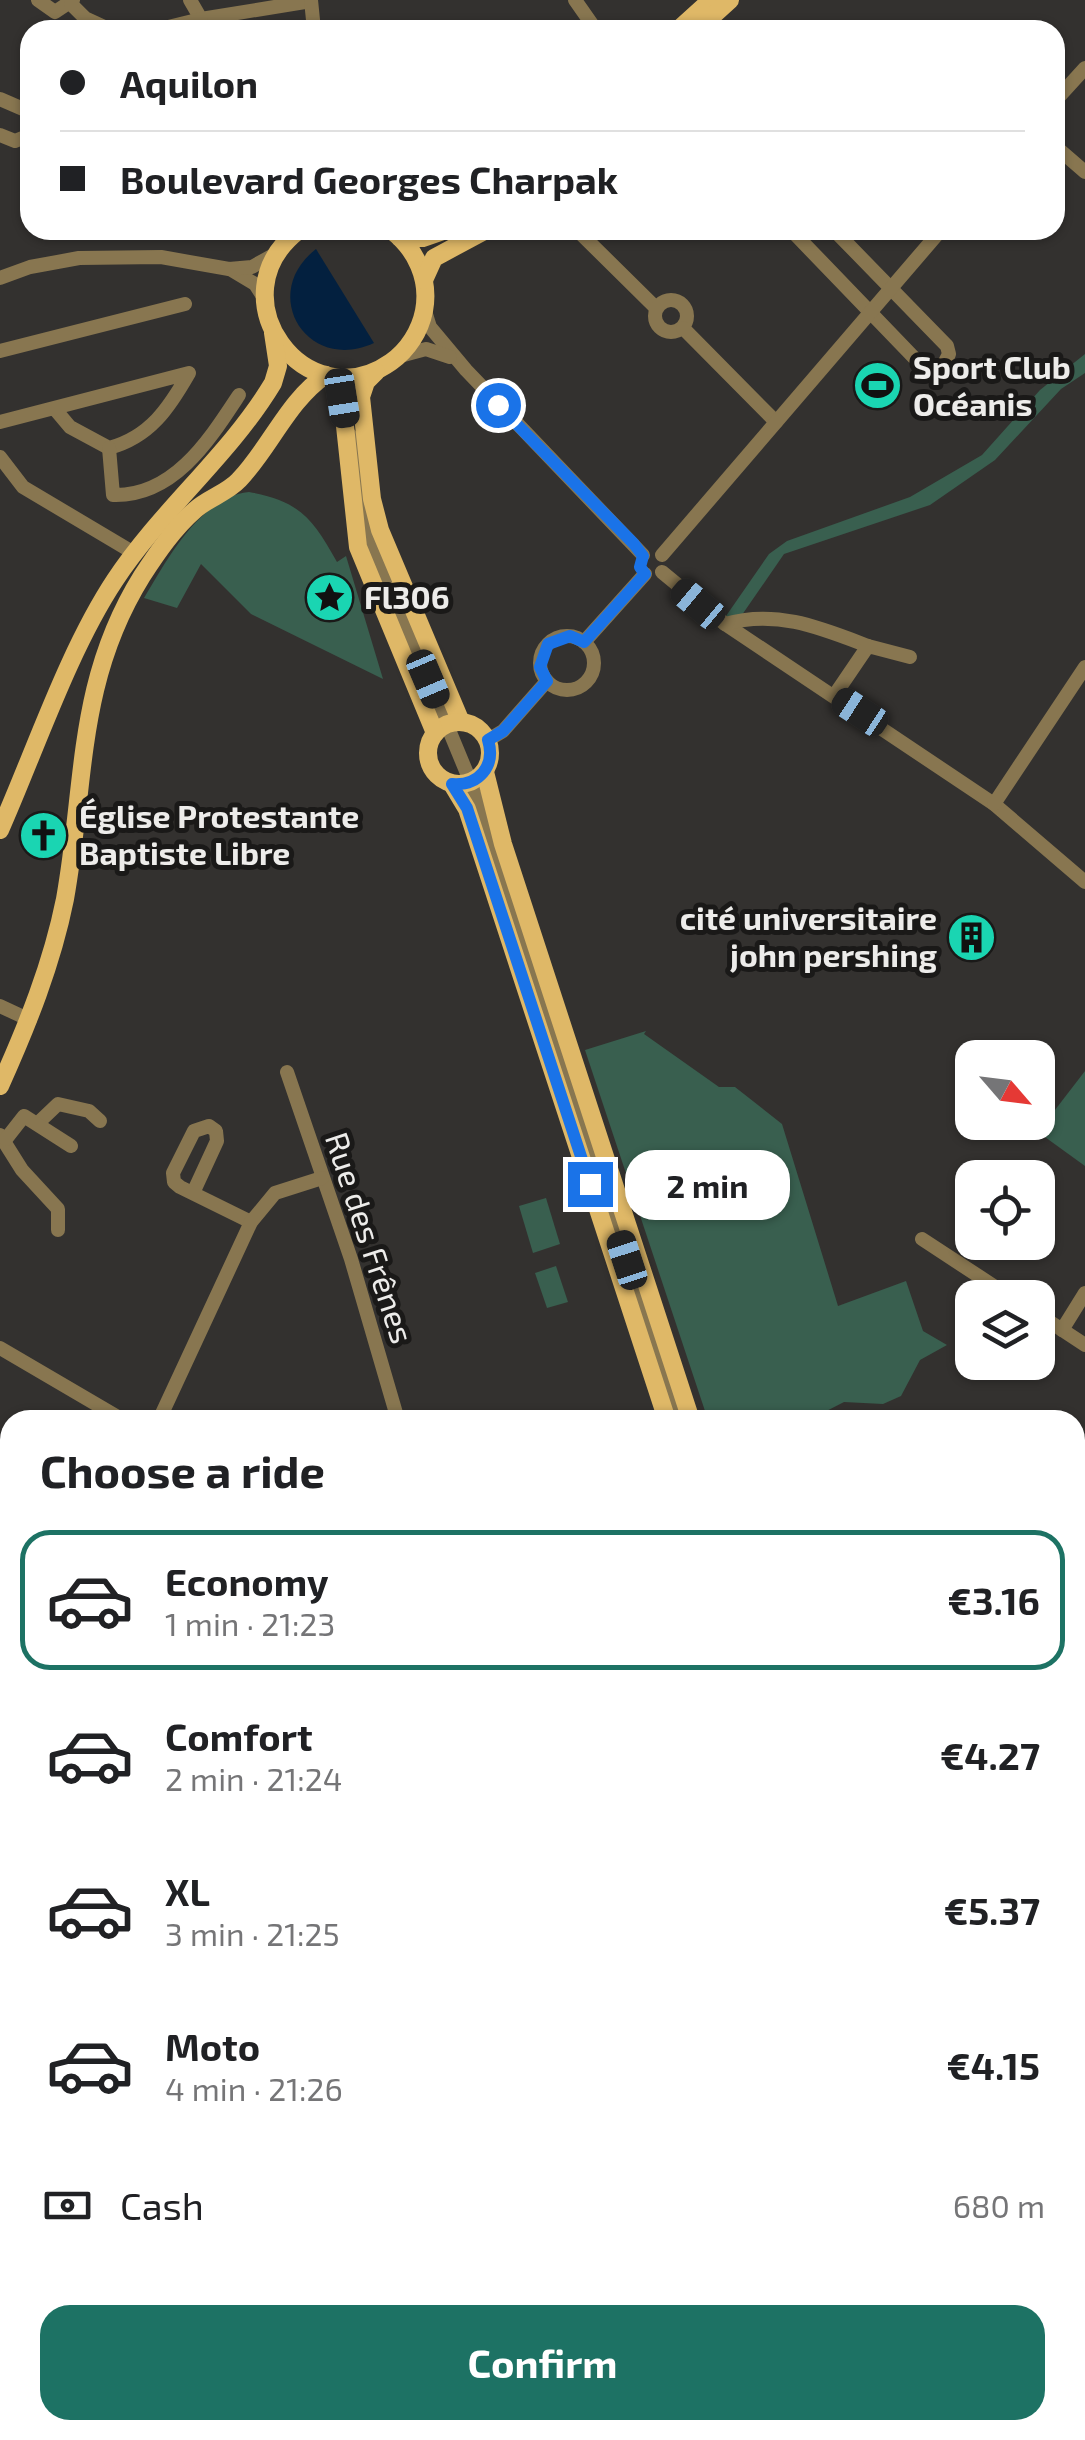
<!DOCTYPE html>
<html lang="en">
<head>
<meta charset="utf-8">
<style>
  :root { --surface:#fff; --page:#f6f6f6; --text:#202124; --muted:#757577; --line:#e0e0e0; --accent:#1d7264 }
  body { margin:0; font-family:"Exo 2",sans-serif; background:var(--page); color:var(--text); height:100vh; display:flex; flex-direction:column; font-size:38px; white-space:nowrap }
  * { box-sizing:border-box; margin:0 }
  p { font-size:32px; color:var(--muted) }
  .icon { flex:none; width:55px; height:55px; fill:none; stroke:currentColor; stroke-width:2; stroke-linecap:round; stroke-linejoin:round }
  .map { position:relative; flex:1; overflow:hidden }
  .panel { position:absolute; left:0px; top:1410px; width:1085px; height:1030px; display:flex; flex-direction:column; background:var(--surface); border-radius:30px 30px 0 0; box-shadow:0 2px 8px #0004 }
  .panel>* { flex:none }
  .top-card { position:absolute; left:20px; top:20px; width:1045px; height:220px; border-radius:30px; box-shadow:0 2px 8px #0004; display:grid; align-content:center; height:220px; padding:0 40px; background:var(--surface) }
  .needle { width:65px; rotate:118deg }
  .tools { position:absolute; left:955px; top:1040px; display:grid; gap:20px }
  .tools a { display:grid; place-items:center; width:100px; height:100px; border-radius:20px; background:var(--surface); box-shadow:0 2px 8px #0004; font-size:50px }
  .end { position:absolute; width:45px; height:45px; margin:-22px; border:12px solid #1a73e8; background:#fff; box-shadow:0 0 0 5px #fff }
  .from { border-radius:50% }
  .bubble { position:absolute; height:70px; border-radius:30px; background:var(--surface); box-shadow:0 2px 8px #0004; font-size:32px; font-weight:700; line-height:70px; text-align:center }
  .car { position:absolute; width:30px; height:60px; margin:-30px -15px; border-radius:12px; box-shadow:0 0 8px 2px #0007; background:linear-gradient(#222 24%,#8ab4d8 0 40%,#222 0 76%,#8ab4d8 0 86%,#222 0) }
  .top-card b { display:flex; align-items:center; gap:35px; height:95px; font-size:38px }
  .top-card b+b { border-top:2px solid var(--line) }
  .top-card i { width:25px; height:25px; background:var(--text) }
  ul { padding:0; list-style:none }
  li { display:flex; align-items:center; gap:30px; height:140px; margin:0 20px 15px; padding:0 20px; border:5px solid transparent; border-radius:30px }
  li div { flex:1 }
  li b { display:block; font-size:38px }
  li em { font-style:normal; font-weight:700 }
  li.selected { border-color:var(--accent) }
  li>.icon { width:90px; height:90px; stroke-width:1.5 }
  h2 { padding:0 40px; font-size:45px; line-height:120px }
  .pay { display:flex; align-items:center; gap:25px; height:110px; padding:0 40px; font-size:38px }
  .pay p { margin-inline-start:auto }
  .action { display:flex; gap:20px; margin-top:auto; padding:20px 40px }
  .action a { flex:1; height:115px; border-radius:30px; background:var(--accent); color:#fff; font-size:40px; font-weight:700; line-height:115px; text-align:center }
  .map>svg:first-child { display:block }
  .green { fill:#395f4f }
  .water { fill:#03203f }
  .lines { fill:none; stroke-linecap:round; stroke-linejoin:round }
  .minor { stroke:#887650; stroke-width:14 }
  .major { stroke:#dfb867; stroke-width:18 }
  .route { stroke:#1a73e8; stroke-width:12 }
  .labels { text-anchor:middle; stroke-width:10; stroke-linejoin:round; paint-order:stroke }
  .poi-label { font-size:32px; font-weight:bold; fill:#edecea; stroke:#1a1918; text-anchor:start }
  .street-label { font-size:32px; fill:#edecea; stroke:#1a1918 }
</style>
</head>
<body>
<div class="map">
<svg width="1085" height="2440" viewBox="0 0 1085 2440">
  <rect width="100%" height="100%" fill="#33312f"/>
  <!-- green -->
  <g class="green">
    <path d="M1085,354V373L1061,389L995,460L930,505L784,554L735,625L726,616L769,554L787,541L910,497L982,455L1040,390Z"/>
    <path d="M249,492C300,501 313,519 337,562L346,556L383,679L251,614L201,564L177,608L144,598C167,560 200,497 249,492Z"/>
    <path d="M646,1031L644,1034L719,1087H735L782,1124L838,1306L906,1281L923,1331L947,1345L920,1360L901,1396L883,1404L844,1402L809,1420H708L585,1050Z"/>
    <path d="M1085,1071V1166L1038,1132Z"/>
    <path d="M546,1198L560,1244L533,1253L519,1206Z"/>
    <path d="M556,1266L568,1302L547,1308L535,1273Z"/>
    <path d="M1085,1552V1658L1075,1651V1562Z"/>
    <path d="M1085,1721V1832L1075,1826V1722Z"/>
    <path d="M1075,1910L1085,1916V2043L1075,2046Z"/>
  </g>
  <!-- water -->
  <path class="water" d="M316,249L374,343C307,374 258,294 316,249Z"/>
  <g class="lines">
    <!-- minor -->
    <g class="minor">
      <path d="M38,0L55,12L73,0"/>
      <path d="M190,0L201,19L311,1"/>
      <path d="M311,0L314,30"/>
      <path d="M575,0L596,30"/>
      <path d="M71,4L85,18L111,30"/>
      <path d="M156,30L201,19"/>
      <path d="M0,99L30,112"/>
      <path d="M1055,101L1085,68"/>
      <path d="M0,135L15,141L30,135"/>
      <path d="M1055,146L1085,172"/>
      <path d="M577,230L656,308"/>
      <path d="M791,230L923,367L942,368L949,354L947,346L834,230"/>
      <path d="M230,269L255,284L264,298"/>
      <path d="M0,278L30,267L79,258L161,257L229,269L252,267L277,253"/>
      <circle cx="671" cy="316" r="16"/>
      <path d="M425,311L430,327L466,370L643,555"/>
      <path d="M683,328L776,422"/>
      <path d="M0,351L185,304"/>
      <path d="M400,356L426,349L450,357"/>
      <path d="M0,422L189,373C169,408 150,437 109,448L70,427L54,408"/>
      <path d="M350,435L357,452L367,532L471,783L679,1420"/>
      <path d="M109,448L113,495C174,497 210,439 239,395"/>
      <path d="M0,457L23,487L134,553"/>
      <path d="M662,555L941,230"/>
      <path d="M662,572L725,624L994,804L1085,882"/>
      <path d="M725,624C776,609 821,628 868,646"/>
      <circle cx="567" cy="663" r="27"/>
      <path d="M584,642L645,574"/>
      <path d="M834,696L868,646L910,657"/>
      <path d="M488,740L503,731L547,681"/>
      <path d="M994,804L1085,667"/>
      <path d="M0,1006L30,1020"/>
      <path d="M287,1072L351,1259L398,1420"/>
      <path d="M37,1124L58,1104L89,1111L100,1121"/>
      <path d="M0,1135L22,1170L58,1209V1230"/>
      <path d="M6,1139L24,1116L71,1146"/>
      <path d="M193,1193L217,1141L216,1131L209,1126L194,1131L173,1173L174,1182L180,1187L251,1222"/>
      <path d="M922,1239L1012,1298"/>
      <path d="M1038,1314L1085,1345"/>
      <path d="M1062,1330L1085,1293"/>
      <path d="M0,1348L123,1420"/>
      <path d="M159,1420L251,1222L275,1193L322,1178"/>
      <path d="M1075,1542L1085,1533"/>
      <path d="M0,2087L10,2091"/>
      <path d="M0,2198L10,2202"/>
      <path d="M0,2430L10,2403"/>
      <path d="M21,2430L46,2440"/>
      <path d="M642,2430L647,2440"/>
      <path d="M657,2430L662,2440"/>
      <path d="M1011,2430L1014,2440"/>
      <path d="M244,2440L247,2430"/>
      <path d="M360,2440L363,2430"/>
      <path d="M521,2440L526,2430"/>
      <path d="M745,2440L746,2430"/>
    </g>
    <!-- major -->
    <g class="major">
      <path d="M678,30L711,0"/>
      <path d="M697,30L730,0"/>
      <path d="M299,230C213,296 306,422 391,362C408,350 420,331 424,311C430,279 416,249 391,230"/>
      <path d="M400,238H423L446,230"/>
      <path d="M424,280L434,258L486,230"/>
      <path d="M376,372L366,382L361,397L372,499L380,530L461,722"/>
      <circle cx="459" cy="753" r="31"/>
      <path d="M485,772L503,844L691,1420"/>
      <path d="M452,784L467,809L667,1420"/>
      <path d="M0,830C35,751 68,651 115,580C162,509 229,456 273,383L278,366L273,333"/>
      <path d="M0,1086C27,1026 52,964 65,899C86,782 76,682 142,576C157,553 174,528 195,510C208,498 227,493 239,480C270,448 288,400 326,375L337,383L342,398L358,547L435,733"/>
      <path d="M998,2430L1002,2440"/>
      <path d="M1022,2430L1026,2440"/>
    </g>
  </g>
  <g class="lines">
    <!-- route -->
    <path class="route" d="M498,405L634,544L643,556L640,567L645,574L584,642L570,636L548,644L540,667L547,681L503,731L488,740C496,766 479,786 452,784L467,808L590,1184"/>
  </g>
  <!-- icons -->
  <defs>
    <symbol id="stadium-disc" viewBox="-11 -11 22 22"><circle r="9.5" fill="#1ad5b2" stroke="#1a1918"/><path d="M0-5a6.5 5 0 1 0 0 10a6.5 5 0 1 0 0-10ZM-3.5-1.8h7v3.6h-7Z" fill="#111"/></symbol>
    <symbol id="sight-disc" viewBox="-11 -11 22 22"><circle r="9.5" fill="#1ad5b2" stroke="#1a1918"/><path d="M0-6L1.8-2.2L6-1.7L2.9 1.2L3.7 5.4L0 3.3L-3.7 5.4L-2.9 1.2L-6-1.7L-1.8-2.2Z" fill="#111"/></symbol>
    <symbol id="church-disc" viewBox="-11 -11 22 22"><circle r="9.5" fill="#1ad5b2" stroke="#1a1918"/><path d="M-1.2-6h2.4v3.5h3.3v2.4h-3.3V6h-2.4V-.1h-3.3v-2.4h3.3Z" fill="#111"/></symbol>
    <symbol id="building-disc" viewBox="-11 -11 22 22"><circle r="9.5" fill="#1ad5b2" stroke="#1a1918"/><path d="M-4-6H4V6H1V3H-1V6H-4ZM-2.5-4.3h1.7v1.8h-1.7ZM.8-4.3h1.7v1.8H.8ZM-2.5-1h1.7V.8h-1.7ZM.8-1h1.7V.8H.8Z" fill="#111"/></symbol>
  </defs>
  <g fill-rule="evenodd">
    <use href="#stadium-disc" x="850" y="358" width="55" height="55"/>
    <use href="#sight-disc" x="302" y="570" width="55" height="55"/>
    <use href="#church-disc" x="16" y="808" width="55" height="55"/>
    <use href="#building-disc" x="944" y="910" width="55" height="55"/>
  </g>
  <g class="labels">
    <!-- poi labels -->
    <g class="poi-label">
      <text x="913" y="379">Sport Club<tspan x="913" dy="37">Océanis</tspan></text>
      <text x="364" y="609">Fl306</text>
      <text x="79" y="828">Église Protestante<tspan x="79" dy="37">Baptiste Libre</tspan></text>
      <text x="937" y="930" text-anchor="end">cité universitaire<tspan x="937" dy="37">john pershing</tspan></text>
    </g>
    <!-- street labels -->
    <g class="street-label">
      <text transform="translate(369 1238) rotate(72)" y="11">Rue des Frênes</text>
    </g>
  </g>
</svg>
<div class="tools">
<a><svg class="needle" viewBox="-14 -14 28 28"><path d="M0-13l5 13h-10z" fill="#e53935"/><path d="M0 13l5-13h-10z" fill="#757577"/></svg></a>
<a><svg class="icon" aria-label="locate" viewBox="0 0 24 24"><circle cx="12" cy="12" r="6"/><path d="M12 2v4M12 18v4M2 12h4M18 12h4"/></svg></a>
<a><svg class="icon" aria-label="layers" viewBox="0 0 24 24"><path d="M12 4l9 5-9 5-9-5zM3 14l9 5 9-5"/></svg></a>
</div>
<i class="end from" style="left:498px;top:405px"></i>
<i class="end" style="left:590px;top:1184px"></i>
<div class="bubble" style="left:625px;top:1150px;width:165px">2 min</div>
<i class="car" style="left:342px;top:398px;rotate:171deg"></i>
<i class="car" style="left:698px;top:604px;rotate:310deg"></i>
<i class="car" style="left:428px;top:679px;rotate:157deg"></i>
<i class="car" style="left:860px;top:712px;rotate:303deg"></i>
<i class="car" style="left:627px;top:1260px;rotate:342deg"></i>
<div class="top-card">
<b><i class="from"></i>Aquilon</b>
<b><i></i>Boulevard Georges Charpak</b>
</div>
<section class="panel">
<h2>Choose a ride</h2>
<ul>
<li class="selected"><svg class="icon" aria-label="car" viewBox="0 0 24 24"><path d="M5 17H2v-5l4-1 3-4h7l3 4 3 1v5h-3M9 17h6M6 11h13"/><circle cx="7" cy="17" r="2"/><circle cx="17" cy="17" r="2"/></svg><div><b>Economy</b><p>1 min · 21:23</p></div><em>€3.16</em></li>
<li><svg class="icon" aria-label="car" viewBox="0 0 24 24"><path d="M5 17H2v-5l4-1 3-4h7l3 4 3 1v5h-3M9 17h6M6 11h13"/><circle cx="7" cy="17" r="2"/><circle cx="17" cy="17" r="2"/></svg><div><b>Comfort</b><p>2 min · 21:24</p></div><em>€4.27</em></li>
<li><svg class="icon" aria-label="car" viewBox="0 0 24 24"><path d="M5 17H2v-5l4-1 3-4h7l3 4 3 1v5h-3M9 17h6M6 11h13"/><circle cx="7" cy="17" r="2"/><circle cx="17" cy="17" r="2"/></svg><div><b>XL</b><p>3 min · 21:25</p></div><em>€5.37</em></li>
<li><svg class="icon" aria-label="car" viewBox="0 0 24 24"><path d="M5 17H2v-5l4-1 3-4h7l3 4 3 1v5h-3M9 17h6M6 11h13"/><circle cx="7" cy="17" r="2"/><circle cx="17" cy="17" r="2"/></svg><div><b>Moto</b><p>4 min · 21:26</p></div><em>€4.15</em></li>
</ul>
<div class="pay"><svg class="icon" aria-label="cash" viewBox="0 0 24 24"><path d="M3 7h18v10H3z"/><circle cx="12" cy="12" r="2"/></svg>Cash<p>680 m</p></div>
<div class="action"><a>Confirm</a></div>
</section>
</div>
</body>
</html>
